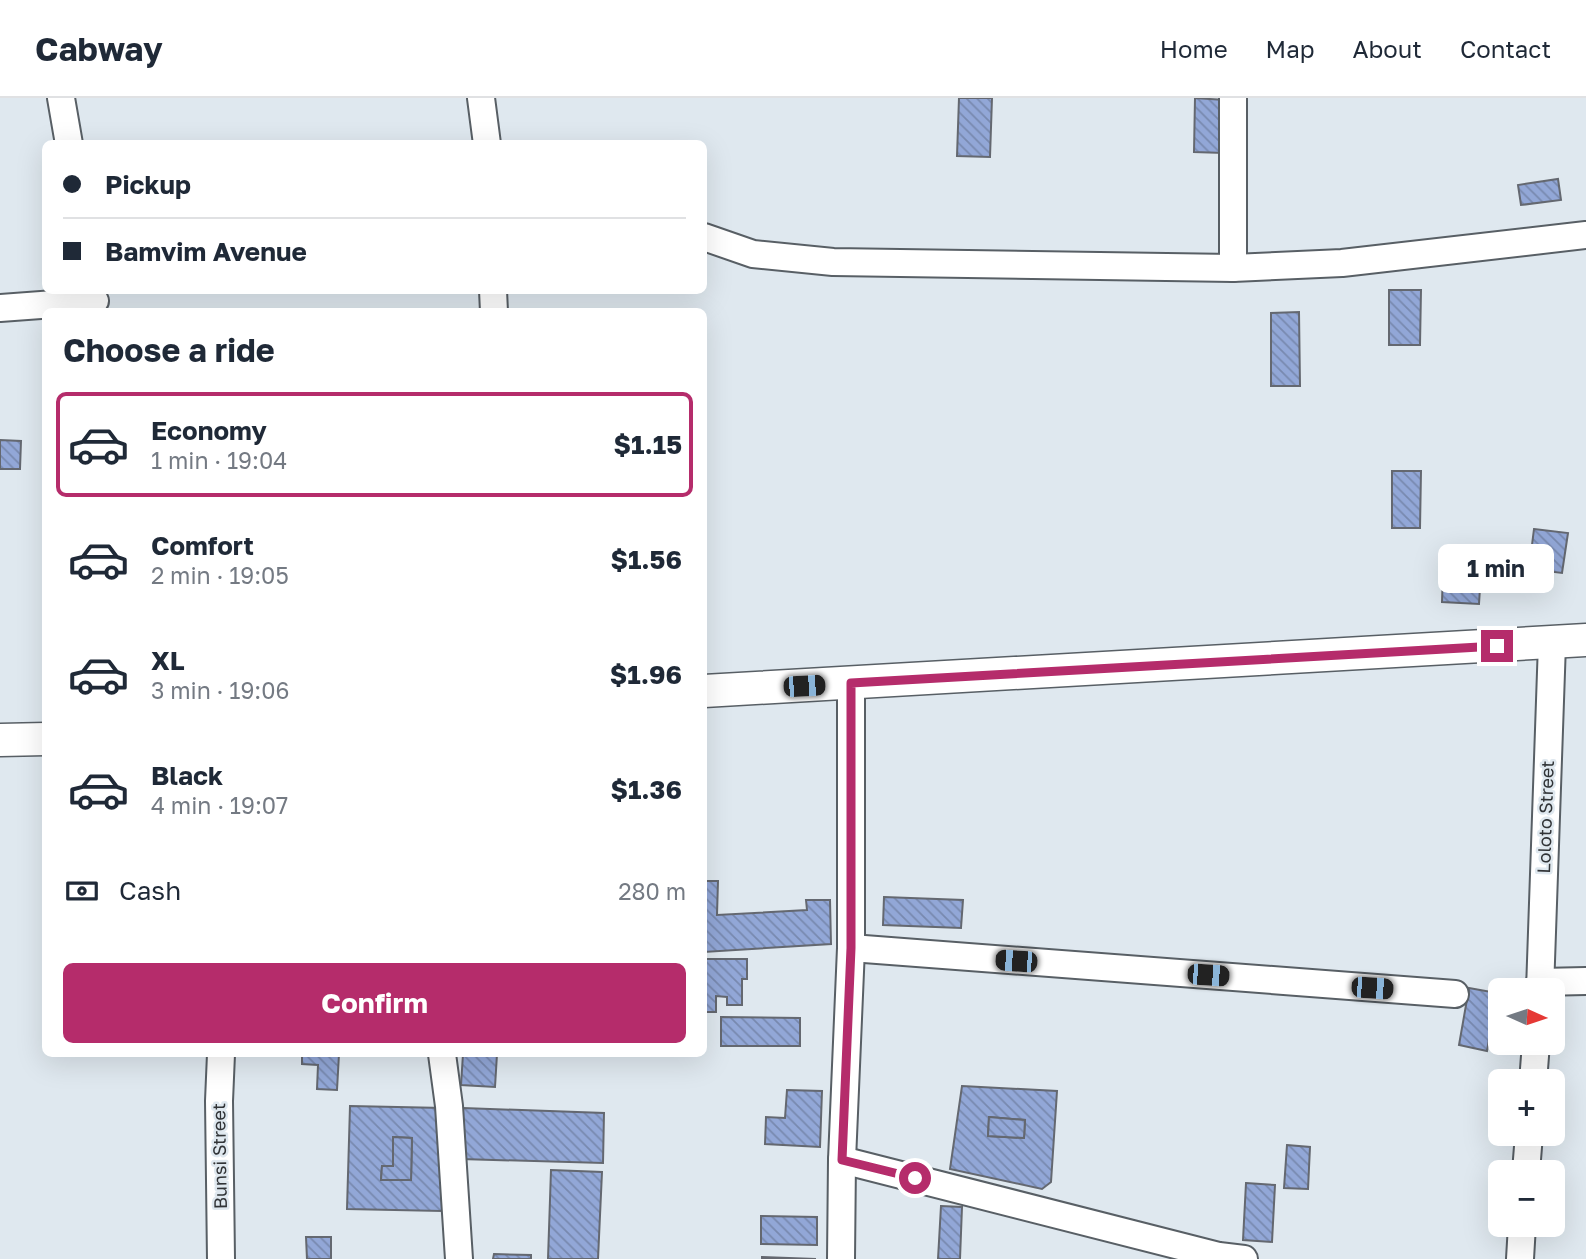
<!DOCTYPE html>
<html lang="en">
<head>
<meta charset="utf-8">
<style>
  :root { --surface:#fff; --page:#f6f6f7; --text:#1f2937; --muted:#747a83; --line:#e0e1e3; --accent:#b52c6b }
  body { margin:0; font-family:"Golos Text",sans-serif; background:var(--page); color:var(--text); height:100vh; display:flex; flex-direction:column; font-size:26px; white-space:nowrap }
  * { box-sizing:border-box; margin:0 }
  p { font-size:23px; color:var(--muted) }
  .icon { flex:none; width:38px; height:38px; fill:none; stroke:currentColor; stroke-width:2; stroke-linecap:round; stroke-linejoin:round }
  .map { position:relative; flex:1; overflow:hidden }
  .details { position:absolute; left:42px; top:210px; width:665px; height:749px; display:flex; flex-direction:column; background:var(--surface); border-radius:10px; box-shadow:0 7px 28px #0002 }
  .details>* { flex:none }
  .guide { position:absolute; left:42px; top:42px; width:665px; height:154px; border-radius:10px; box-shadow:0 7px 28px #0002; display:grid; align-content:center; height:154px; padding:0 21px; background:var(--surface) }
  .needle { width:46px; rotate:93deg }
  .fabs { position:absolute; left:1488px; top:880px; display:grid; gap:14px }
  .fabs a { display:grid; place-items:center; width:77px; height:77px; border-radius:10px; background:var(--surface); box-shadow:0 7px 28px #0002; font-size:35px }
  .end { position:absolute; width:32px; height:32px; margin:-16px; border:9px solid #b52c6b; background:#fff; box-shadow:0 0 0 4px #fff }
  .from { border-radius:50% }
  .bubble { position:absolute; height:49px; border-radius:10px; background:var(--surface); box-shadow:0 7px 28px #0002; font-size:23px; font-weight:700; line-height:49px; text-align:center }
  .car { position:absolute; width:21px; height:42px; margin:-21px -10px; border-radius:9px; box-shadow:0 0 5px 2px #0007; background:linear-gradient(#222 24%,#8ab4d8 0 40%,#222 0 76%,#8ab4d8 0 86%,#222 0) }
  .guide b { display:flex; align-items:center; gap:24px; height:66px; font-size:26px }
  .guide b+b { border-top:2px solid var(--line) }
  .guide i { width:18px; height:18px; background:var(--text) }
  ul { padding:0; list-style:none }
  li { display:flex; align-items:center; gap:21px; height:105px; margin:0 14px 10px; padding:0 7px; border:4px solid transparent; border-radius:10px }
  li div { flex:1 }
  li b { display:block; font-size:26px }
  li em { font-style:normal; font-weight:700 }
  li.current { border-color:var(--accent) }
  li>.icon { width:63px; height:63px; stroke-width:1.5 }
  h2 { padding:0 21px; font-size:32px; line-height:84px }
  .pay { display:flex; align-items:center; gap:18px; height:77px; padding:0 21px; font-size:26px }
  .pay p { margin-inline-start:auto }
  .action { display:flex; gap:14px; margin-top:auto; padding:14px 21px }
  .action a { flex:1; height:80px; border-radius:10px; background:var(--accent); color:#fff; font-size:28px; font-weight:700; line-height:80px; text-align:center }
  header { display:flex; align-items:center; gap:42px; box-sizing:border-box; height:98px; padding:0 35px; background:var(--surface); border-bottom:2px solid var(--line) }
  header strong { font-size:33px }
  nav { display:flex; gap:38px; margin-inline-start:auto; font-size:24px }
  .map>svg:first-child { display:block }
  .building { fill:url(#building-back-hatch); stroke:#646870; stroke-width:2; fill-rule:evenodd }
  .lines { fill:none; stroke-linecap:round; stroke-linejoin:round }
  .minor-casing { stroke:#585f65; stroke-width:30 }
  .tertiary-casing { stroke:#585f65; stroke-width:35 }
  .minor { stroke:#fff; stroke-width:26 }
  .tertiary { stroke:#fff; stroke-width:32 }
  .route { stroke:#b52c6b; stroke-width:9 }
  .labels { text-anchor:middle; stroke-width:5; stroke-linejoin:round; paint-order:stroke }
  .street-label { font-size:18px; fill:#313437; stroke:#dfe8ef }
</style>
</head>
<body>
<header>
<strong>Cabway</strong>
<nav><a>Home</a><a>Map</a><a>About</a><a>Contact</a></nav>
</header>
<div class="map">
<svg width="1586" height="1161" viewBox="0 0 1586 1161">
  <defs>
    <pattern id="building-back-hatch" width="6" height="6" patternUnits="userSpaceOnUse" patternTransform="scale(1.75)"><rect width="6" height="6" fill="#92a7d7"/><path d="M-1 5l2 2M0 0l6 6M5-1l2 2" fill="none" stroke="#7889af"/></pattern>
  </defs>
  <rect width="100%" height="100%" fill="#dfe8ef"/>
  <!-- building -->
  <g class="building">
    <path d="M959,0H992L990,59L957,58Z"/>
    <path d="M1195,0L1225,2L1224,55L1194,54Z"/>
    <path d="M1558,81L1561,102L1521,107L1518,87Z"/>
    <path d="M1389,192H1421L1420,247H1389Z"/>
    <path d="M1299,214L1300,288H1271V215Z"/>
    <path d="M0,342L21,343L20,371H0Z"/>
    <path d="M1392,373H1421L1420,430H1392Z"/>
    <path d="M1534,431L1568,435L1562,475L1529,471Z"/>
    <path d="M1443,473L1481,474L1479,506L1442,504Z"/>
    <path d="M704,783H718L717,817L807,812L806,802H830L831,846L704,854Z"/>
    <path d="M884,799L963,802L961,830L883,827Z"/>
    <path d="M704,861H747V881H742V907H727V899L716,898V914H704Z"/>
    <path d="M1469,890L1497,895L1487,953L1459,947Z"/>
    <path d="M721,919L800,920V948H721Z"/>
    <path d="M302,956H339L337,992L317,991L318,967L302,966Z"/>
    <path d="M463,956H497L495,989L461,987Z"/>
    <path d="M962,988L1057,993L1051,1084L1042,1091L950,1071ZM989,1019L1025,1022L1024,1040L988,1038Z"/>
    <path d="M787,992L822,993L820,1049L765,1046L766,1019L785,1020Z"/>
    <path d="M350,1008L444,1010L442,1113L347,1111ZM393,1039L412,1040L411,1082H381L382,1068H393Z"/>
    <path d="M463,1010L604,1015L603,1065L461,1061Z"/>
    <path d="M989,1019L1025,1022L1024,1040L988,1038Z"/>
    <path d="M393,1039L412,1040L411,1082H381L382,1068H393Z"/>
    <path d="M1287,1047L1310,1049L1308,1091L1284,1090Z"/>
    <path d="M551,1072L602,1074L598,1161H548Z"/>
    <path d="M1246,1085L1275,1087L1272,1144L1243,1142Z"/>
    <path d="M941,1108L962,1109L960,1161H938Z"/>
    <path d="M761,1118L817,1119V1147L761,1146Z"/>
    <path d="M306,1139H331V1161H307Z"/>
    <path d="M494,1156L531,1157V1161H493Z"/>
    <path d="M762,1159L816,1161H762Z"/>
  </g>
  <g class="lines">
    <defs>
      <g id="minor">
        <path d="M61,0L69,46"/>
        <path d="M481,0L487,46"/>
        <path d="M704,139L753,156L833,164L1233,170L1342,165L1586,137"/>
        <path d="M1233,170V0"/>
        <path d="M493,192L494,214"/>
        <path d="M0,210L95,203"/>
        <path d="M851,850L1455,896"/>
        <path d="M1540,884L1586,883"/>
        <path d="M1540,892L1552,545"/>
        <path d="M221,956L219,1003L221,1161"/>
        <path d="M442,956L449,1008L459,1161"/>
        <path d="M1533,984L1536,945"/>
        <path d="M842,1062L1219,1158L1244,1161"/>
        <path d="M1526,1074L1529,1036"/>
        <path d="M841,1161L842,1062L851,850V585"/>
        <path d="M1520,1161L1522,1127"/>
      </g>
      <g id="tertiary">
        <path d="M704,593L1586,542"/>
        <path d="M0,642L46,641"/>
      </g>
    </defs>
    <!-- minor casing -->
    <use href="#minor" class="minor-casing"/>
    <!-- tertiary casing -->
    <use href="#tertiary" class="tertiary-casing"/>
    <!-- minor -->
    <use href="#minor" class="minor"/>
    <!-- tertiary -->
    <use href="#tertiary" class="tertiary"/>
  </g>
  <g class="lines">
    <!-- route -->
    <path class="route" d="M915,1080L842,1062L851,850V585L1497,548"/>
  </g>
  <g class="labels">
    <!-- street labels -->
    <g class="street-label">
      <text transform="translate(1546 719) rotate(-88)" y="6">Loloto Street</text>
      <text transform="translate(220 1058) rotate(-91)" y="6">Bunsi Street</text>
    </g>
  </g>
</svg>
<div class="fabs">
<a><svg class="needle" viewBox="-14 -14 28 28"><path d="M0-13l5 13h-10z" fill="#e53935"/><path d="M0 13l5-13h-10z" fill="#747a83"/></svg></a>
<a>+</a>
<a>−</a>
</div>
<i class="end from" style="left:915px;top:1080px"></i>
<i class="end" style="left:1497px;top:548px"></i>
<div class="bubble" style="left:1438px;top:446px;width:116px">1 min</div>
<i class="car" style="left:804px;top:588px;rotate:87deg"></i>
<i class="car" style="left:1016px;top:863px;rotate:274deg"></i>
<i class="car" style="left:1208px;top:877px;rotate:94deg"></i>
<i class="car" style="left:1372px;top:890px;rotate:94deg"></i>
<div class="guide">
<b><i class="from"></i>Pickup</b>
<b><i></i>Bamvim Avenue</b>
</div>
<section class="details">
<h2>Choose a ride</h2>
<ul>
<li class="current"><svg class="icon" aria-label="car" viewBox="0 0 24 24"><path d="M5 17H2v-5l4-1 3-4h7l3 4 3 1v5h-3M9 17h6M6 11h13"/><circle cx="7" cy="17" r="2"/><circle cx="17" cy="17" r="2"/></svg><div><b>Economy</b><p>1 min · 19:04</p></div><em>$1.15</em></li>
<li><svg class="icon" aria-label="car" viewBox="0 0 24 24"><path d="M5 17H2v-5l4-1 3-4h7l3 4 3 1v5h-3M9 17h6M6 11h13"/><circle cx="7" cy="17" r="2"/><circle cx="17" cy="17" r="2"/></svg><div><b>Comfort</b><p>2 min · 19:05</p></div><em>$1.56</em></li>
<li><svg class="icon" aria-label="car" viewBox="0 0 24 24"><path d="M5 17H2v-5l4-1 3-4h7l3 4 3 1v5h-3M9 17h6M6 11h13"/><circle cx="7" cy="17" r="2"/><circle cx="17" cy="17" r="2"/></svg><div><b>XL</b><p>3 min · 19:06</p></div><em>$1.96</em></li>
<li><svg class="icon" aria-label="car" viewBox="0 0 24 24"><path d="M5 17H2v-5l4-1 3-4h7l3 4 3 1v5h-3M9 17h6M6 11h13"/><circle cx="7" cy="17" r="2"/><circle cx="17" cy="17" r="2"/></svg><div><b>Black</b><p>4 min · 19:07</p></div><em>$1.36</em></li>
</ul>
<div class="pay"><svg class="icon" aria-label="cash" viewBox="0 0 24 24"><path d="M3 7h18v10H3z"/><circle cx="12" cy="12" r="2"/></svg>Cash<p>280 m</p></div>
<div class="action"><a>Confirm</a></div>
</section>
</div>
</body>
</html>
